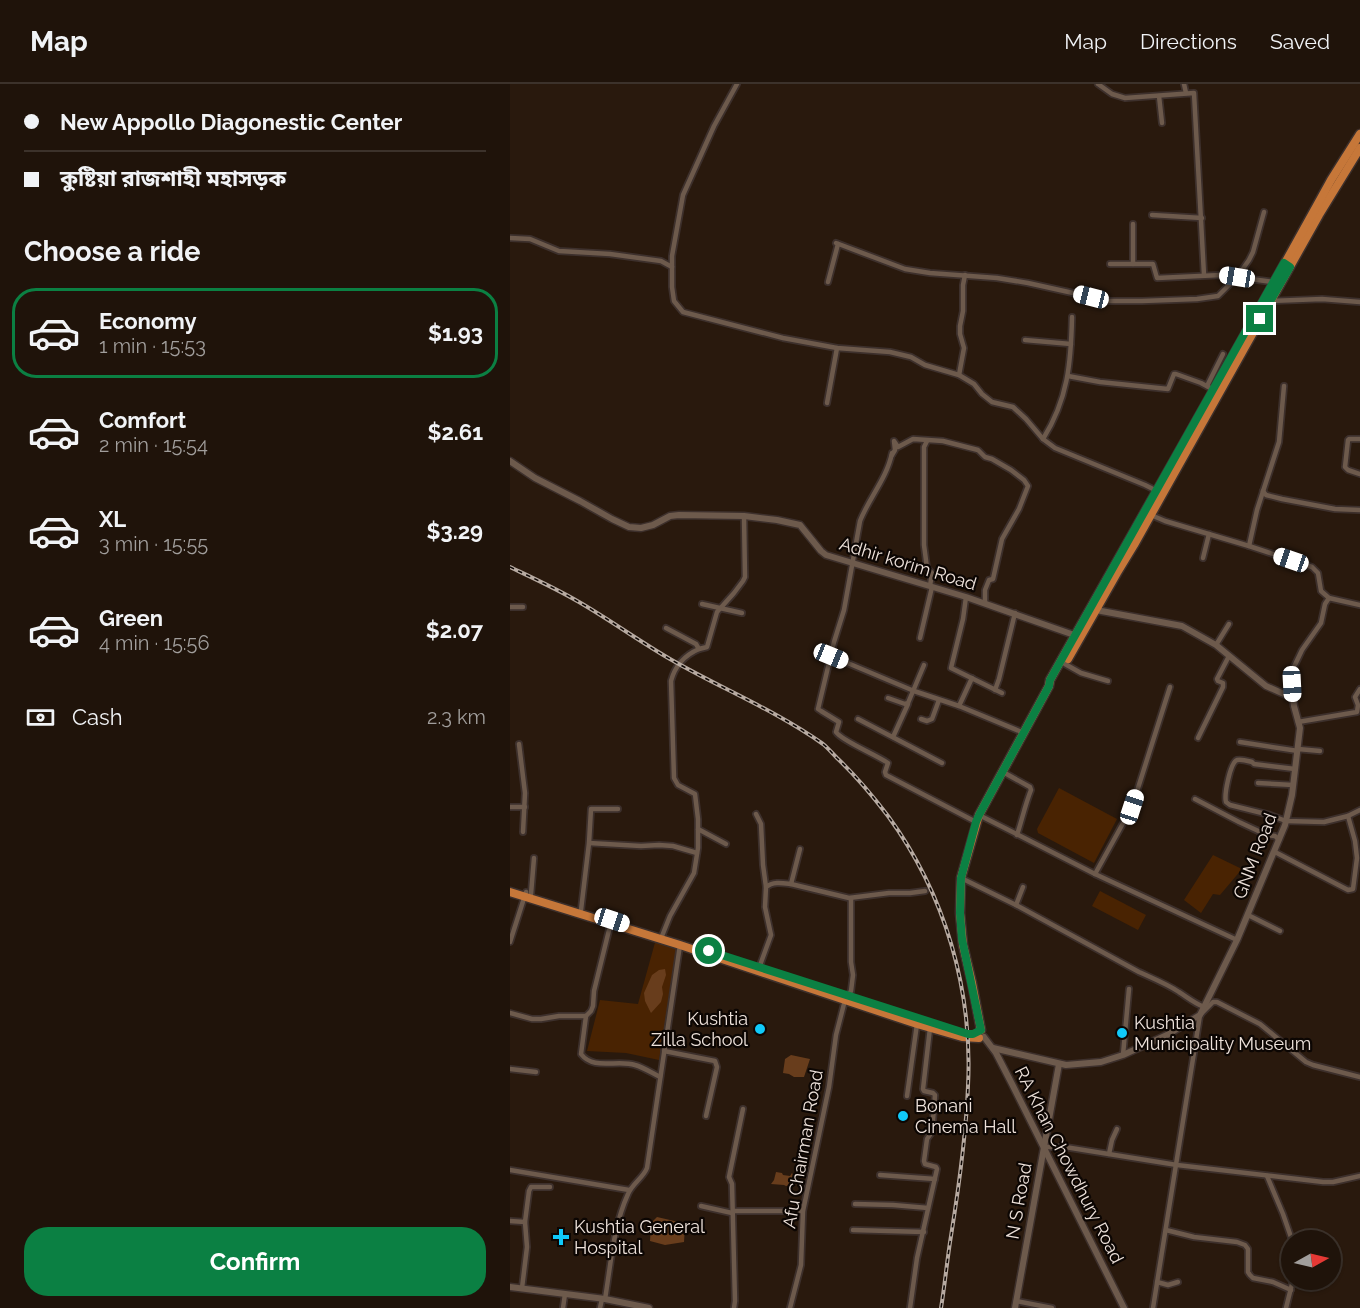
<!DOCTYPE html>
<html lang="en">
<head>
<meta charset="utf-8">
<style>
  :root { --surface:#1f130a; --page:#271c13; --text:#f1f3f6; --muted:#a19e9c; --line:#3c322b; --accent:#0b8043 }
  body { margin:0; font-family:Raleway,"Noto Sans Bengali",sans-serif; background:var(--page); color:var(--text); height:100vh; display:flex; flex-direction:column; font-size:22px; white-space:nowrap }
  * { box-sizing:border-box; margin:0 }
  p { font-size:20px; color:var(--muted) }
  .icon { flex:none; width:33px; height:33px; fill:none; stroke:currentColor; stroke-width:2; stroke-linecap:round; stroke-linejoin:round }
  .map { position:relative; flex:1; overflow:hidden }
  .side { display:flex; flex-direction:column; background:var(--surface); width:510px }
  .side>* { flex:none }
  .hud { display:grid; align-content:center; height:132px; padding:0 24px; background:var(--surface) }
  .needle { width:39px; rotate:82deg }
  .controls { position:absolute; left:771px; top:1146px; display:grid; gap:12px }
  .controls a { display:grid; place-items:center; width:60px; height:60px; border-radius:50%; background:var(--surface); box-shadow:0 2px 4px #0004,0 0 0 2px var(--line); font-size:30px }
  .end { position:absolute; width:27px; height:27px; margin:-14px; border:8px solid #0b8043; background:#fff; box-shadow:0 0 0 3px #fff }
  .from { border-radius:50% }
  .car { position:absolute; width:18px; height:36px; margin:-18px -9px; border-radius:8px; box-shadow:0 0 4px 2px #0007; background:linear-gradient(#fff 24%,#345 0 40%,#fff 0 76%,#345 0 86%,#fff 0) }
  .hud b { display:flex; align-items:center; gap:21px; height:57px; font-size:22px }
  .hud b+b { border-top:2px solid var(--line) }
  .hud i { width:15px; height:15px; background:var(--text) }
  ul { padding:0; list-style:none }
  li { display:flex; align-items:center; gap:18px; height:90px; margin:0 12px 9px; padding:0 12px; border:3px solid transparent; border-radius:24px }
  li div { flex:1 }
  li b { display:block; font-size:22px }
  li em { font-style:normal; font-weight:700 }
  li.on { border-color:var(--accent) }
  li>.icon { width:54px; height:54px; stroke-width:1.5 }
  h2 { padding:0 24px; font-size:27px; line-height:72px }
  .pay { display:flex; align-items:center; gap:15px; height:66px; padding:0 24px; font-size:22px }
  .pay p { margin-inline-start:auto }
  .action { display:flex; gap:12px; margin-top:auto; padding:12px 24px }
  .action a { flex:1; height:69px; border-radius:24px; background:var(--accent); color:#fff; font-size:24px; font-weight:700; line-height:69px; text-align:center }
  header { display:flex; align-items:center; gap:36px; box-sizing:border-box; height:84px; padding:0 30px; background:var(--surface); border-bottom:2px solid var(--line) }
  header strong { font-size:28px }
  nav { display:flex; gap:33px; margin-inline-start:auto; font-size:21px }
  main { display:flex; flex:1; min-height:0 }
  .map>svg:first-child { display:block }
  .green { fill:#492302 }
  .water { fill:#683d1c }
  .lines { fill:none; stroke-linecap:round; stroke-linejoin:round }
  .street-casing { stroke:#3d302c; stroke-width:8 }
  .secondary-casing { stroke:#3d302c; stroke-width:9 }
  .highway-casing { stroke:#3d302c; stroke-width:11 }
  .street { stroke:#6d5a4c; stroke-width:4.5 }
  .secondary { stroke:#6d5a4c; stroke-width:6 }
  .highway { stroke:#c67739; stroke-width:8 }
  .rail-casing { stroke:#b7aaa1; stroke-width:4 }
  .rail { stroke:#0c0603; stroke-width:1.5; stroke-dasharray:4.5; stroke-linecap:butt }
  .route { stroke:#0b8043; stroke-width:8 }
  .poi-dot { fill:#10cafa; stroke:#0c0603; stroke-width:2 }
  .labels { text-anchor:middle; stroke-width:4.5; stroke-linejoin:round; paint-order:stroke }
  .street-label { font-size:18px; fill:#eee2db; stroke:#0c0603 }
  .poi-label { font-size:18px; fill:#eee2db; stroke:#0c0603; text-anchor:start }
</style>
</head>
<body>
<header>
<strong>Map</strong>
<nav><a>Map</a><a>Directions</a><a>Saved</a></nav>
</header>
<main>
<section class="side">
<div class="hud">
<b><i class="from"></i>New Appollo Diagonestic Center</b>
<b><i></i>কুষ্টিয়া রাজশাহী মহাসড়ক</b>
</div>
<h2>Choose a ride</h2>
<ul>
<li class="on"><svg class="icon" aria-label="car" viewBox="0 0 24 24"><path d="M5 17H2v-5l4-1 3-4h7l3 4 3 1v5h-3M9 17h6M6 11h13"/><circle cx="7" cy="17" r="2"/><circle cx="17" cy="17" r="2"/></svg><div><b>Economy</b><p>1 min · 15:53</p></div><em>$1.93</em></li>
<li><svg class="icon" aria-label="car" viewBox="0 0 24 24"><path d="M5 17H2v-5l4-1 3-4h7l3 4 3 1v5h-3M9 17h6M6 11h13"/><circle cx="7" cy="17" r="2"/><circle cx="17" cy="17" r="2"/></svg><div><b>Comfort</b><p>2 min · 15:54</p></div><em>$2.61</em></li>
<li><svg class="icon" aria-label="car" viewBox="0 0 24 24"><path d="M5 17H2v-5l4-1 3-4h7l3 4 3 1v5h-3M9 17h6M6 11h13"/><circle cx="7" cy="17" r="2"/><circle cx="17" cy="17" r="2"/></svg><div><b>XL</b><p>3 min · 15:55</p></div><em>$3.29</em></li>
<li><svg class="icon" aria-label="car" viewBox="0 0 24 24"><path d="M5 17H2v-5l4-1 3-4h7l3 4 3 1v5h-3M9 17h6M6 11h13"/><circle cx="7" cy="17" r="2"/><circle cx="17" cy="17" r="2"/></svg><div><b>Green</b><p>4 min · 15:56</p></div><em>$2.07</em></li>
</ul>
<div class="pay"><svg class="icon" aria-label="cash" viewBox="0 0 24 24"><path d="M3 7h18v10H3z"/><circle cx="12" cy="12" r="2"/></svg>Cash<p>2.3 km</p></div>
<div class="action"><a>Confirm</a></div>
</section>
<div class="map">
<svg width="850" height="1224" viewBox="0 0 850 1224">
  <rect width="100%" height="100%" fill="#29190d"/>
  <!-- green -->
  <g class="green">
    <path d="M549,704L607,735L584,779L528,749L527,745Z"/>
    <path d="M703,771L732,785L710,811L703,810L691,829L674,816Z"/>
    <path d="M590,807L636,831L628,846L582,822Z"/>
    <path d="M146,855L167,862L149,976L116,969L77,967L90,916L128,920Z"/>
  </g>
  <!-- water -->
  <g class="water">
    <path d="M155,885L156,891L152,903L153,910L151,918L141,929L135,917L134,909L142,891L149,886Z"/>
    <path d="M281,971L300,975L294,993H284L279,990L273,989L275,975Z"/>
    <path d="M266,1088L272,1089L273,1091L280,1092L282,1089L283,1091L286,1092L285,1099L287,1100L276,1102L274,1101L261,1100L264,1096Z"/>
    <path d="M147,1133L173,1139L175,1142L174,1158L155,1161L140,1157L141,1139Z"/>
  </g>
  <g class="lines">
    <defs>
      <g id="street">
        <path d="M227,0L204,42L173,111L162,172V203L164,217L173,228L273,254L327,264L380,268L401,273L415,281L449,291L464,300L472,310L482,318L503,323L516,335L533,355L545,364L635,401L647,407"/>
        <path d="M588,0L602,10L615,14L684,9L694,191"/>
        <path d="M674,0L676,9"/>
        <path d="M649,12L652,39"/>
        <path d="M642,131L692,134"/>
        <path d="M623,140V180"/>
        <path d="M0,154L20,155L49,167L100,170L151,177L162,183"/>
        <path d="M326,159L395,185L420,189L487,194L518,199L581,213L590,217H632L687,215L708,212L727,193L739,176L743,168L754,128"/>
        <path d="M600,180H643L647,194L711,191L763,198"/>
        <path d="M318,198L328,160"/>
        <path d="M760,217L812,215L850,218"/>
        <path d="M515,256L561,260"/>
        <path d="M449,291L454,264L450,250V242L453,227V201L455,191"/>
        <path d="M558,292L590,298L658,305L664,290H666L691,299L704,306"/>
        <path d="M697,302L713,270"/>
        <path d="M317,319L327,264"/>
        <path d="M533,355C558,315 561,279 562,233"/>
        <path d="M850,355H839L838,356L835,383L838,386L850,390"/>
        <path d="M417,357L414,363V461L417,484L422,489L420,502"/>
        <path d="M382,369C377,394 359,414 350,437L334,526L324,558L308,625L311,627L329,638L326,648C332,657 365,670 378,679L375,688L376,691L466,738"/>
        <path d="M382,371L385,366L384,357L388,363L403,355L433,357L468,366L475,373L482,375L501,386L514,396L518,402L509,425L492,455L483,495L479,496L475,506V519"/>
        <path d="M753,407L756,411L772,415L825,425L850,426"/>
        <path d="M641,431L655,437L739,462L802,483L808,489L811,507L819,514L850,521"/>
        <path d="M739,462L747,426L769,358L774,302"/>
        <path d="M693,474L699,450"/>
        <path d="M456,513L453,535L441,584L492,609"/>
        <path d="M192,520L232,529"/>
        <path d="M0,523H13"/>
        <path d="M156,544L186,560L189,565L197,563L207,528L224,509L233,497L235,493L234,432"/>
        <path d="M410,554L422,503"/>
        <path d="M706,561L719,540"/>
        <path d="M321,572L404,607L449,622L514,649"/>
        <path d="M555,580L571,589L598,597"/>
        <path d="M485,606L489,595L505,529"/>
        <path d="M378,614L395,620L398,619L414,581"/>
        <path d="M783,614L782,587L792,566L811,539L815,520L819,514"/>
        <path d="M449,622L462,594"/>
        <path d="M348,635L432,679"/>
        <path d="M411,635L417,637L422,635L429,616"/>
        <path d="M788,638L847,628L848,621L845,613L850,605"/>
        <path d="M383,653L398,620"/>
        <path d="M688,654L713,603V599L708,597L707,595L719,572"/>
        <path d="M730,658L788,667"/>
        <path d="M9,660L15,709L13,748"/>
        <path d="M788,665L810,667"/>
        <path d="M785,685L744,680L742,678C738,677 732,675 727,676C720,679 714,711 716,718L720,721L760,731L776,737L814,738L838,732L850,726"/>
        <path d="M493,688L520,703L521,706C515,721 512,736 507,751"/>
        <path d="M748,699L783,701"/>
        <path d="M685,715L729,738L757,751L765,752L769,756"/>
        <path d="M0,723H15"/>
        <path d="M246,730L251,740L253,781L256,803"/>
        <path d="M469,731L585,790L727,856"/>
        <path d="M188,745L216,760"/>
        <path d="M79,759L131,762L149,761L163,762L187,769"/>
        <path d="M765,768L838,806L843,805L847,774L845,757L838,732"/>
        <path d="M585,790L622,723L660,603"/>
        <path d="M451,794L506,821L629,888C642,894 657,900 669,908C677,913 684,919 694,923"/>
        <path d="M281,800L290,765"/>
        <path d="M21,810L24,774"/>
        <path d="M506,821L513,803"/>
        <path d="M71,826L79,759L81,725H108"/>
        <path d="M738,831L770,847"/>
        <path d="M101,838L84,907L83,922L81,927L76,932L71,970C84,987 107,975 125,981C133,983 142,989 150,993"/>
        <path d="M152,852L160,832L184,789L188,764V735L185,710L168,701L164,694L161,597C165,582 175,571 189,565"/>
        <path d="M0,858L16,808"/>
        <path d="M249,884L261,851L255,823L256,803C263,797 273,799 281,800L339,814L379,809H400L415,807"/>
        <path d="M0,929L22,935H31L49,932H76"/>
        <path d="M154,967L205,977L207,983L196,1032"/>
        <path d="M613,971L619,905"/>
        <path d="M0,985L26,988"/>
        <path d="M397,1012L407,940"/>
        <path d="M534,1063H555L667,1081L813,1098H823L850,1092"/>
        <path d="M599,1070L602,1056L607,1045"/>
        <path d="M0,1086L119,1106"/>
        <path d="M370,1091L425,1095"/>
        <path d="M757,1092L773,1130L782,1156"/>
        <path d="M345,1120L383,1121L418,1124"/>
        <path d="M191,1122L222,1129"/>
        <path d="M223,1127H293"/>
        <path d="M0,1137L15,1138L19,1107L21,1103H40"/>
        <path d="M343,1146L414,1148"/>
        <path d="M656,1146L684,1153L727,1158L735,1161L738,1165V1188L740,1191L743,1194L763,1198L781,1206"/>
        <path d="M647,1198L658,1201L668,1198"/>
        <path d="M12,1204L17,1163L15,1138"/>
        <path d="M95,1215C101,1180 103,1143 118,1110C122,1100 133,1094 137,1084L170,861"/>
        <path d="M506,1217L542,1224"/>
        <path d="M53,1224L55,1210"/>
        <path d="M90,1224L92,1215"/>
        <path d="M224,1224L225,1217L222,1100L219,1093L233,1025"/>
        <path d="M280,1224L291,1181L293,1127L319,1003L326,951L335,916L341,907L343,891L341,878V814"/>
        <path d="M400,1224L407,1174L427,1085L426,1083L415,1080L414,1077L417,1055L422,1048L425,1011L423,1009L414,1007L413,1005L420,944"/>
        <path d="M643,1224L690,931L703,918H707L750,940L796,978L803,981L850,993"/>
        <path d="M776,1224L783,1196"/>
      </g>
      <g id="secondary">
        <path d="M0,377L25,394L70,417L102,435L119,443L131,444L143,441L160,432L169,431L234,432L267,436L290,441L311,467L316,471L456,513L567,552"/>
        <path d="M474,953L486,969L502,1000L614,1224"/>
        <path d="M483,964L556,981L591,978L613,971L657,951L690,931L727,856L775,741L782,711L790,644L784,622L783,614L756,602L706,561L672,542L586,526"/>
        <path d="M0,1203L95,1215L139,1224"/>
        <path d="M505,1224L549,980"/>
      </g>
      <g id="highway">
        <path d="M558,575L607,489L624,461L809,131L850,64"/>
        <path d="M0,808L170,861L407,940L452,953L469,954"/>
        <path d="M471,946L462,899L453,861L450,829L451,794L469,731L539,602L540,596C634,429 729,263 821,96L850,50"/>
      </g>
    </defs>
    <!-- street casing -->
    <use href="#street" class="street-casing"/>
    <!-- secondary casing -->
    <use href="#secondary" class="secondary-casing"/>
    <!-- highway casing -->
    <use href="#highway" class="highway-casing"/>
    <!-- street -->
    <use href="#street" class="street"/>
    <!-- secondary -->
    <use href="#secondary" class="secondary"/>
    <!-- highway -->
    <use href="#highway" class="highway"/>
    <defs>
      <path id="rail" d="M0,483C23,494 47,505 69,518C100,536 129,557 160,575C210,604 265,626 313,660C318,664 322,669 327,674C346,692 362,711 378,732C435,810 463,906 458,1002C456,1052 449,1102 441,1152C437,1176 435,1200 431,1224"/>
    </defs>
    <!-- rail casing -->
    <use href="#rail" class="rail-casing"/>
    <!-- rail -->
    <use href="#rail" class="rail"/>
  </g>
  <g class="lines">
    <!-- route -->
    <path class="route" d="M199,867L458,950H463L471,946L452,855L450,829L451,794L466,738L469,731L539,602L540,596L774,179L780,183L750,235"/>
  </g>
  <!-- markers -->
  <g class="poi-dot">
    <circle cx="250" cy="945" r="6"/>
    <circle cx="612" cy="949" r="6"/>
    <circle cx="393" cy="1032" r="6"/>
    <path d="M48 1144h6v6h6v6h-6v6h-6v-6h-6v-6h6z"/>
  </g>
  <g class="labels">
    <!-- street labels -->
    <g class="street-label">
      <text transform="translate(398 480) rotate(17)" y="6">Adhir korim Road</text>
      <text transform="translate(745 772) rotate(-69)" y="6">GNM Road</text>
      <text transform="translate(293 1065) rotate(-80)" y="6">Afu Chairman Road</text>
      <text transform="translate(559 1081) rotate(63)" y="6">RA Khan Chowdhury Road</text>
      <text transform="translate(509 1117) rotate(-80)" y="6">N S Road</text>
    </g>
    <!-- poi labels -->
    <g class="poi-label">
      <text x="238" y="941" text-anchor="end">Kushtia<tspan x="238" dy="21">Zilla School</tspan></text>
      <text x="624" y="945">Kushtia<tspan x="624" dy="21">Municipality Museum</tspan></text>
      <text x="405" y="1028">Bonani<tspan x="405" dy="21">Cinema Hall</tspan></text>
      <text x="64" y="1149">Kushtia General<tspan x="64" dy="21">Hospital</tspan></text>
    </g>
  </g>
</svg>
<div class="controls">
<a><svg class="needle" viewBox="-14 -14 28 28"><path d="M0-13l5 13h-10z" fill="#e53935"/><path d="M0 13l5-13h-10z" fill="#a19e9c"/></svg></a>
</div>
<i class="end from" style="left:199px;top:867px"></i>
<i class="end" style="left:750px;top:235px"></i>
<i class="car" style="left:727px;top:193px;rotate:279deg"></i>
<i class="car" style="left:581px;top:213px;rotate:284deg"></i>
<i class="car" style="left:781px;top:476px;rotate:289deg"></i>
<i class="car" style="left:321px;top:572px;rotate:112deg"></i>
<i class="car" style="left:782px;top:600px;rotate:177deg"></i>
<i class="car" style="left:622px;top:723px;rotate:18deg"></i>
<i class="car" style="left:102px;top:836px;rotate:108deg"></i>
</div>
</main>
</body>
</html>
